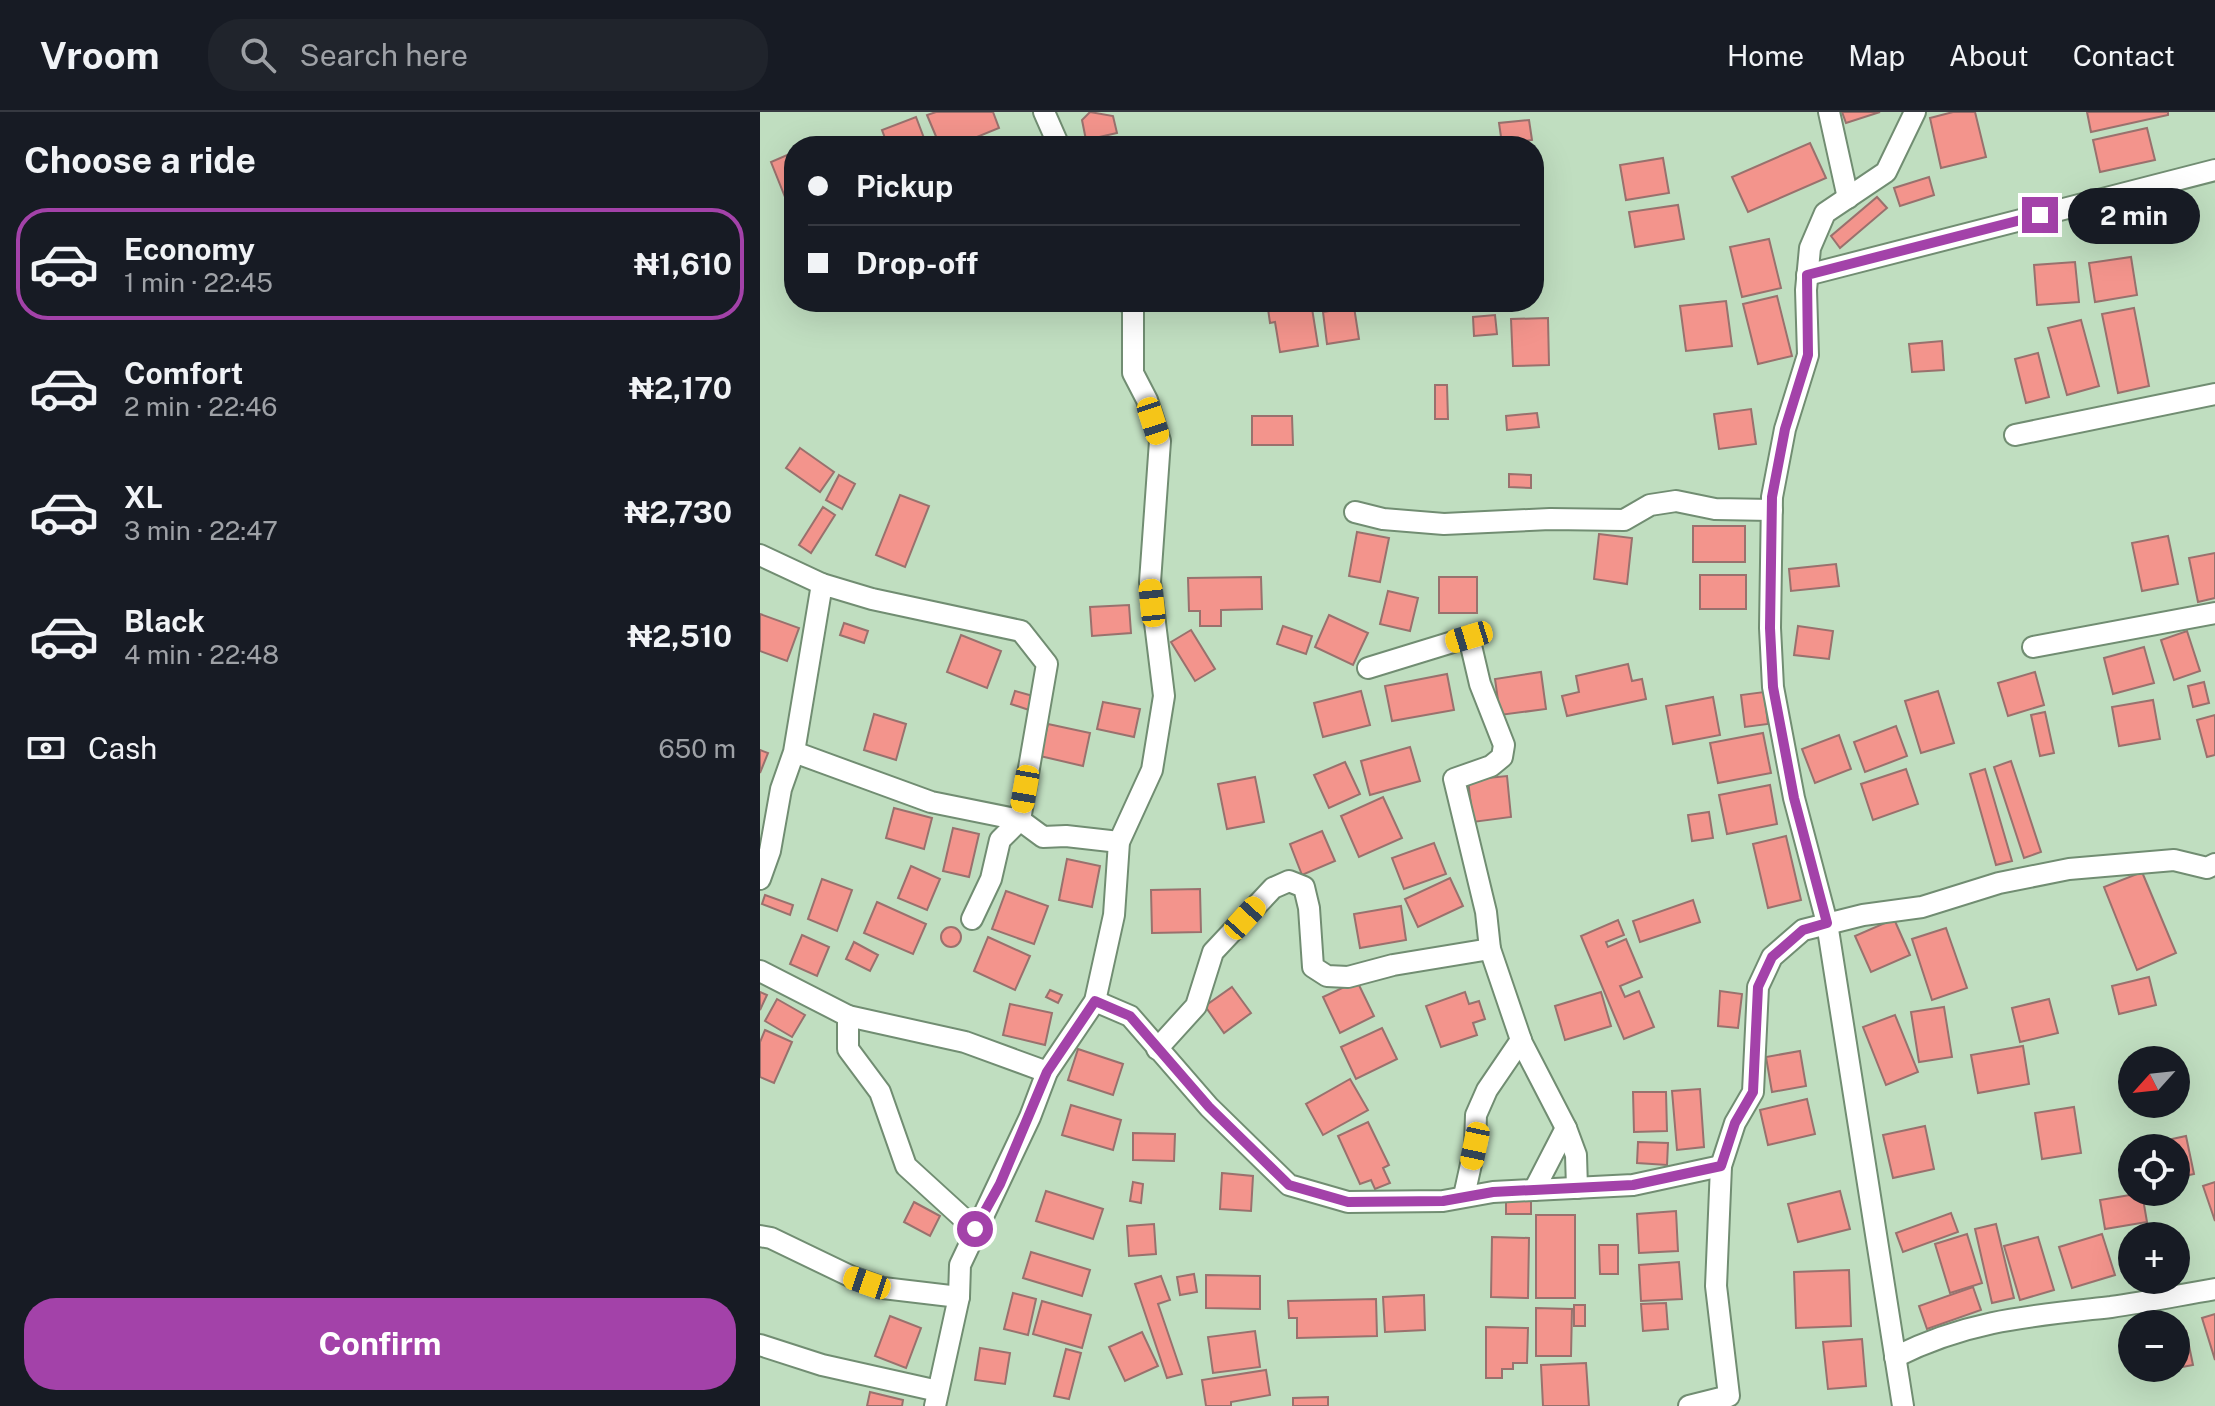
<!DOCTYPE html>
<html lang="en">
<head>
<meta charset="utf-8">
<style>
  :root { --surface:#171b24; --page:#20242c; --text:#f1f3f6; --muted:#9ea1a6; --line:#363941; --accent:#a342a9 }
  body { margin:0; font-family:"Public Sans",sans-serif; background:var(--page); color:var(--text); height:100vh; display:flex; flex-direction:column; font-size:30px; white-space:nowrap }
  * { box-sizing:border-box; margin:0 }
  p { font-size:26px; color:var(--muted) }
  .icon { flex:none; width:44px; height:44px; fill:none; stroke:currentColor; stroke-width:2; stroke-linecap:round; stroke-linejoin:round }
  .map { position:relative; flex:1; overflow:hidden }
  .panel { display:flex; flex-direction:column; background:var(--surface); width:760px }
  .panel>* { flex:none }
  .hud { position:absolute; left:24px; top:24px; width:760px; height:176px; border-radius:32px; box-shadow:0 8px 32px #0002; display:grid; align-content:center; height:176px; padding:0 24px; background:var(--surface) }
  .needle { width:52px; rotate:243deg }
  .buttons { position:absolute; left:1358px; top:934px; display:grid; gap:16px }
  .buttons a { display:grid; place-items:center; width:72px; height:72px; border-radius:50%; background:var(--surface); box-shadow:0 8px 32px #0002; font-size:40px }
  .end { position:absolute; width:36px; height:36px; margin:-18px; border:10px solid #a342a9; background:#fff; box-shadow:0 0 0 4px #fff }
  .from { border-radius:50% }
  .bubble { position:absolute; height:56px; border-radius:28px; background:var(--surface); box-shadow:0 8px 32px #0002; font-size:26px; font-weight:700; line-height:56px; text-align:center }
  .car { position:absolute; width:24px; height:48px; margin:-24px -12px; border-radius:10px; box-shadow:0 0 6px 2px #0007; background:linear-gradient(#f5c518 24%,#345 0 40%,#f5c518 0 76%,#345 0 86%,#f5c518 0) }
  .hud b { display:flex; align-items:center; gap:28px; height:76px; font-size:30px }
  .hud b+b { border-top:2px solid var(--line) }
  .hud i { width:20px; height:20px; background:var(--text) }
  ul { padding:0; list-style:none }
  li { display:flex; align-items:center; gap:24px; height:112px; margin:0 16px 12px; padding:0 8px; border:4px solid transparent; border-radius:32px }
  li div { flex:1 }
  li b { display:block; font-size:30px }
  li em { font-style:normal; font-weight:700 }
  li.active { border-color:var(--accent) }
  li>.icon { width:72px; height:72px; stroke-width:1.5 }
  h2 { padding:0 24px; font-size:36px; line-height:96px }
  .pay { display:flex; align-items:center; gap:20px; height:88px; padding:0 24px; font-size:30px }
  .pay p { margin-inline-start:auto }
  .button { display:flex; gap:16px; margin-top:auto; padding:16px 24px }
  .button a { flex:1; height:92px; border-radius:32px; background:var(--accent); color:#fff; font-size:32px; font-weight:700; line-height:92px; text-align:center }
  header { display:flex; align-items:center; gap:48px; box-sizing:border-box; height:112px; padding:0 40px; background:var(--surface); border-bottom:2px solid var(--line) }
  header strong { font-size:38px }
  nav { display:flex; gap:44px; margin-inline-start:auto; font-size:28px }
  .search { width:560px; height:72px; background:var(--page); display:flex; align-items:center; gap:20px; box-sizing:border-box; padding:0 28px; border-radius:32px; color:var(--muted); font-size:30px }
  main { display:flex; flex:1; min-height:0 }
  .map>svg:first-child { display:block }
  .building { fill:#f3948c; stroke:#99716d; stroke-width:2 }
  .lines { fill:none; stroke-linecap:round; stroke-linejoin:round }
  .street-casing { stroke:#718d72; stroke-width:24 }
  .street { stroke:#fff; stroke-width:20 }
  .route { stroke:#a342a9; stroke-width:10 }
</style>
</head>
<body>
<header>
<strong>Vroom</strong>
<div class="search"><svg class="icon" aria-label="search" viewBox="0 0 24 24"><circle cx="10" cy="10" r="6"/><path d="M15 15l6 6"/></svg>Search here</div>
<nav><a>Home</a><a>Map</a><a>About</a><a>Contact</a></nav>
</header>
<main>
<section class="panel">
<h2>Choose a ride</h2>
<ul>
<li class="active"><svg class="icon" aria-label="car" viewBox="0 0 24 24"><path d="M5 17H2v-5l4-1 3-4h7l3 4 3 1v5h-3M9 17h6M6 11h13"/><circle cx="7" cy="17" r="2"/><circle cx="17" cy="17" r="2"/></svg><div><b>Economy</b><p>1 min · 22:45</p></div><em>₦1,610</em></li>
<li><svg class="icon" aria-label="car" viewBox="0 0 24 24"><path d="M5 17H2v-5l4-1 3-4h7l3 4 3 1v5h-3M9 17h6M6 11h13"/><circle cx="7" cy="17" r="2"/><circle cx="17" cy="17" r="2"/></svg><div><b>Comfort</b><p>2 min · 22:46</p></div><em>₦2,170</em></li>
<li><svg class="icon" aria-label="car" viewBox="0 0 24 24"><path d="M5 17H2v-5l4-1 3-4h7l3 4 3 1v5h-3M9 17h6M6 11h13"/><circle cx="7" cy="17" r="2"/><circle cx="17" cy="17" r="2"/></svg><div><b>XL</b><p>3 min · 22:47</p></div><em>₦2,730</em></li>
<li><svg class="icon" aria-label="car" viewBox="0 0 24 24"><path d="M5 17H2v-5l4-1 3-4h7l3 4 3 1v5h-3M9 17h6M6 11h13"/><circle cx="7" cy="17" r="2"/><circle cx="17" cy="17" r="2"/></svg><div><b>Black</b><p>4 min · 22:48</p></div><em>₦2,510</em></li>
</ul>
<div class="pay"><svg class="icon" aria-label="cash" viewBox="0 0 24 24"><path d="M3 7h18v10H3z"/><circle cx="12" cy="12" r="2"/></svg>Cash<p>650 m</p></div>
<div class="button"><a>Confirm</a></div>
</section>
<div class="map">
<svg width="1455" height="1294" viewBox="0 0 1455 1294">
  <rect width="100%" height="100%" fill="#c0dec0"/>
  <!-- building -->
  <g class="building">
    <path d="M176,0H233L239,16L195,34H180L167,3Z"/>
    <path d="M330,0L353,4L357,21L326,28L322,8Z"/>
    <path d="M1082,0H1120L1086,11Z"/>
    <path d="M1193,0H1215L1226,45L1181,56L1170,6Z"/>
    <path d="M1327,0H1408V3L1331,20Z"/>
    <path d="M156,5L167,34H128L122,18Z"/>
    <path d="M769,8L772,28L742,32L739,11Z"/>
    <path d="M1387,16L1395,48L1340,60L1333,28Z"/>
    <path d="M1050,31L1066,66L988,100L972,65Z"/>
    <path d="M34,40V81L25,85L11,50Z"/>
    <path d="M903,46L909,81L866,88L860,53Z"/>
    <path d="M1169,65L1174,83L1140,94L1134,76Z"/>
    <path d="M1117,85L1127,96L1080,136L1071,124Z"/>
    <path d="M918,93L924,127L875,135L869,100Z"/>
    <path d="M1009,127L1021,176L982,185L970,135Z"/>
    <path d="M1371,145L1377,183L1335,190L1329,151Z"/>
    <path d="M1315,150L1319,190L1277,193L1274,153Z"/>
    <path d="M1017,184L1032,244L998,252L983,192Z"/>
    <path d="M966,189L972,234L926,239L920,194Z"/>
    <path d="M507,190H551L558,234L520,240L515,210L510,211Z"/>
    <path d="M594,195L599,227L567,232L563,200Z"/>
    <path d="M1374,196L1389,274L1358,281L1342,202Z"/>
    <path d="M735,203L737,222L714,224L713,205Z"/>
    <path d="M788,206L789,253L753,254L751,207Z"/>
    <path d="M1321,208L1339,274L1307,283L1288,216Z"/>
    <path d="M1182,229L1184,258L1152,260L1149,232Z"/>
    <path d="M1278,241L1289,285L1266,291L1255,247Z"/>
    <path d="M675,273H687L688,307H675Z"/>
    <path d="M991,297L996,332L959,337L954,302Z"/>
    <path d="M777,301L779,315L747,318L746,304Z"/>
    <path d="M492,304H532L533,333H492Z"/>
    <path d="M40,336L74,360L60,380L26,356Z"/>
    <path d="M749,362L771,363V376L749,375Z"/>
    <path d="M79,363L95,372L82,397L66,388Z"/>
    <path d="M140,383L169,394L145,455L116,443Z"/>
    <path d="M63,395L75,403L51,441L39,433Z"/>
    <rect x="933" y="414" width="52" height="36"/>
    <path d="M597,420L629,426L620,470L589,464Z"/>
    <path d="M839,422L872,426L867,472L834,467Z"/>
    <path d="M1408,424L1418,472L1382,479L1372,431Z"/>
    <path d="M1455,441V486L1438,490L1429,446Z"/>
    <path d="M1076,452L1079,474L1031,479L1029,457Z"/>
    <rect x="940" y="463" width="46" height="34"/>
    <path d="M501,465L502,497L461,498V514H440V499H429L428,466Z"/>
    <rect x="679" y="465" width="38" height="36"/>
    <path d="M628,479L658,486L650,519L620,512Z"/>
    <path d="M369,493L371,521L332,524L330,495Z"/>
    <path d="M0,502L39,516L27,549L0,539Z"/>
    <path d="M569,503L608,521L593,553L555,535Z"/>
    <path d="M84,511L108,519L104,531L80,523Z"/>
    <path d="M523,514L552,524L546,542L517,532Z"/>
    <path d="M1038,514L1073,519L1069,547L1034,543Z"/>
    <path d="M431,518L455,557L435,569L411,530Z"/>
    <path d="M1427,519L1440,559L1414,568L1401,528Z"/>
    <path d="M201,523L241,539L227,576L187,560Z"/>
    <path d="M1384,535L1394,571L1353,582L1344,546Z"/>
    <path d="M868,552L872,569L882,567L886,587L807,604L802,584L819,580L816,564Z"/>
    <path d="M781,560L786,597L740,603L735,567Z"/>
    <path d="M1275,560L1284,593L1248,604L1238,571Z"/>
    <path d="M687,562L694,598L632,609L625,574Z"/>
    <path d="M1444,570L1449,591L1433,595L1428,574Z"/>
    <path d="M255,579L273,584L269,598L251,592Z"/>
    <path d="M601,579L610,613L563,625L554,591Z"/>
    <path d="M1178,579L1194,631L1161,641L1145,589Z"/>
    <path d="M1004,580L1008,612L985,615L981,583Z"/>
    <path d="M953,585L960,623L913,632L906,594Z"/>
    <path d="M1393,588L1400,627L1359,634L1352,595Z"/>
    <path d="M343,590L380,597L374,625L337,617Z"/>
    <path d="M1285,600L1294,641L1280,644L1271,603Z"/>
    <path d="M114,602L146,612L136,648L104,638Z"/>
    <path d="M1455,603V643L1447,645L1437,608Z"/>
    <path d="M288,612L330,621L323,654L280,644Z"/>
    <path d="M1136,614L1147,644L1105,660L1094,630Z"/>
    <path d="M1003,621L1011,661L958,671L950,631Z"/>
    <path d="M1079,623L1091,657L1055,671L1042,637Z"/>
    <path d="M650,635L660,669L610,683L601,649Z"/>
    <path d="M0,638L8,641L0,661Z"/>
    <path d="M1251,649L1281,740L1264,746L1234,655Z"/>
    <path d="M585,650L600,682L569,696L554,663Z"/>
    <path d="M1146,657L1158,692L1113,708L1101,672Z"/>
    <path d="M1225,657L1252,749L1236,753L1210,662Z"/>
    <path d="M747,664L751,705L713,710L708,668Z"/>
    <path d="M495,665L504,710L467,717L458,672Z"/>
    <path d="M1010,673L1017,712L967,722L959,683Z"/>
    <path d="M623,685L642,726L599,745L581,704Z"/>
    <path d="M134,696L172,706L164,737L126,726Z"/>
    <path d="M949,700L953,726L932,729L928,703Z"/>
    <path d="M193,716L219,722L209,765L183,759Z"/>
    <path d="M562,719L575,749L542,763L530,732Z"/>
    <path d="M1026,724L1041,788L1008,796L993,732Z"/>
    <path d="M674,731L686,762L644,777L632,746Z"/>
    <path d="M307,747L340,754L332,795L299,788Z"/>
    <path d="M151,754L180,767L167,798L138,786Z"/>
    <path d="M1382,760L1416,841L1377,858L1344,775Z"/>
    <path d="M690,766L703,794L658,815L645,787Z"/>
    <path d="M62,767L92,778L77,819L48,807Z"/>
    <path d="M440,777L441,820L392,821L391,778Z"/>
    <path d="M246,779L288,794L274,832L232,817Z"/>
    <path d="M5,783L33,793L30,803L2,792Z"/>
    <path d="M933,788L940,810L880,830L873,809Z"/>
    <path d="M117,790L166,812L153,842L104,821Z"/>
    <path d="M641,794L646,828L600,836L594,802Z"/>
    <path d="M1134,807L1150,843L1111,860L1095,824Z"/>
    <path d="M858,808L864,823L846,830L848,835L866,827L882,865L860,874L865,885L879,879L894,915L864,927L821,824Z"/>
    <circle cx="191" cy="825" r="10"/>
    <path d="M1186,816L1207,876L1172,888L1152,827Z"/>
    <path d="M42,823L69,835L57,864L30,852Z"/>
    <path d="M228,825L270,844L255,878L214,859Z"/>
    <path d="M94,830L118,843L110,859L86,847Z"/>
    <path d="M1389,865L1396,893L1359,902L1352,874Z"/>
    <path d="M597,869L614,904L580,921L563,885Z"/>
    <path d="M472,875L491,901L464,921L445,894Z"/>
    <path d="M290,878L302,883L298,891L286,885Z"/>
    <path d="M960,879L982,882L978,916L958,914Z"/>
    <path d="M0,880L7,883L0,898Z"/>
    <path d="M705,880L709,892L719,889L725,907L713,911L717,923L681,935L666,894Z"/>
    <path d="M841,880L851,914L805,928L795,894Z"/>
    <path d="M17,887L45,903L32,925L5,909Z"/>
    <path d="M1289,887L1298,921L1260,930L1252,896Z"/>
    <path d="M250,892L292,901L285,933L243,923Z"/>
    <path d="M1184,895L1192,945L1159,950L1151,900Z"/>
    <path d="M1135,903L1158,960L1126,973L1103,915Z"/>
    <path d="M622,916L637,947L596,967L581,935Z"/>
    <path d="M5,918L32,930L14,971L0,965V930Z"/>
    <path d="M1263,934L1269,972L1218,981L1211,943Z"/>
    <path d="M318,937L363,952L353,983L308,968Z"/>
    <path d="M1040,939L1046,974L1012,980L1006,945Z"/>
    <path d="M590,967L608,998L563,1023L546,992Z"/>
    <path d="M940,977L944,1035L917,1038L912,979Z"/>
    <path d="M873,980H906L907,1019L874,1020Z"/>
    <path d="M1047,987L1055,1022L1008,1033L1000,998Z"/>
    <path d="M311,993L361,1008L353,1038L302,1023Z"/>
    <path d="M1314,995L1321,1041L1282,1047L1275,1001Z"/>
    <path d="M608,1010L629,1053L623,1056L630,1071L615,1077L611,1068L600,1072L578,1024Z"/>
    <path d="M1165,1014L1174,1057L1133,1066L1123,1023Z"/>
    <path d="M373,1021L415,1022L414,1049L373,1048Z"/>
    <path d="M1426,1024L1434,1062L1416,1066V1036H1384V1033Z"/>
    <path d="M878,1030L908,1031L907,1053L877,1051Z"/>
    <path d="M462,1061L493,1064L491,1099L460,1097Z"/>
    <path d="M373,1070L383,1072L381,1091L370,1089Z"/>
    <path d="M1455,1070V1109L1443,1074Z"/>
    <path d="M286,1079L343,1097L333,1127L276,1109Z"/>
    <path d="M1080,1079L1090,1117L1038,1130L1028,1092Z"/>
    <path d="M1382,1081L1387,1110L1345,1117L1340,1088Z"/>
    <rect x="746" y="1087" width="25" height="15"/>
    <path d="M154,1090L180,1104L170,1124L144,1110Z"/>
    <path d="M916,1099L918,1139L879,1141L877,1102Z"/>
    <path d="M1191,1101L1198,1120L1143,1140L1136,1121Z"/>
    <rect x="776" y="1103" width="39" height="83"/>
    <path d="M394,1112L396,1142L369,1144L367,1114Z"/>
    <path d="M1236,1112L1254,1186L1232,1191L1215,1117Z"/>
    <path d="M1207,1122L1222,1171L1190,1181L1175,1132Z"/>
    <path d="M1342,1122L1355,1163L1312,1176L1299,1135Z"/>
    <path d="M732,1125L769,1126L768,1186L731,1185Z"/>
    <path d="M1278,1125L1294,1178L1260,1188L1244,1134Z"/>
    <path d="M839,1133H858V1162H840Z"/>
    <path d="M271,1140L330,1158L322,1184L263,1166Z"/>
    <path d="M919,1150L922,1187L881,1189L879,1153Z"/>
    <path d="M1089,1158L1091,1214L1036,1216L1034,1160Z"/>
    <path d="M434,1162L437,1180L420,1183L417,1165Z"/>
    <path d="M446,1163L500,1164V1197L446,1196Z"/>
    <path d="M401,1164L410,1188L398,1192L422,1262L407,1266L375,1172Z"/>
    <path d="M1213,1175L1221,1198L1167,1217L1159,1194Z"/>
    <path d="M253,1181L276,1187L268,1223L244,1217Z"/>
    <path d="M664,1183L665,1218L625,1220L623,1185Z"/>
    <path d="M616,1187L617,1224L537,1226V1206H529L528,1189Z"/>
    <path d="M282,1189L331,1203L322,1236L273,1222Z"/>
    <path d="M906,1191L908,1217L883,1219L881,1192Z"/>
    <rect x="814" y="1193" width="11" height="21"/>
    <path d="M776,1196L812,1197L811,1244H776Z"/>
    <path d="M1455,1202V1248L1442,1206Z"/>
    <path d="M130,1204L161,1216L146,1256L115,1244Z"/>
    <path d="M726,1215L768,1216L767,1251H753V1257H742V1266H726Z"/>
    <path d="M495,1219L500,1255L453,1261L448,1225Z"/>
    <path d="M1426,1219L1433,1253L1401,1259L1400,1256H1416V1222Z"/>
    <path d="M382,1220L398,1254L365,1269L349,1235Z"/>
    <path d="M1102,1227L1106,1274L1068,1277L1063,1230Z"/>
    <path d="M220,1236L250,1241L245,1272L215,1268Z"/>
    <path d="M306,1237L321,1241L309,1287L294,1284Z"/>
    <path d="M826,1251L829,1294H783L781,1253Z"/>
    <path d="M506,1258L510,1283L471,1290V1294H446L442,1268Z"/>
    <path d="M110,1280L143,1288L142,1294H107Z"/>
    <path d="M568,1285V1294H533V1286Z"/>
  </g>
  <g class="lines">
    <defs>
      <g id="street">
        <path d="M284,0L299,34"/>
        <path d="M1069,0L1088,86"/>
        <path d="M1047,163L1455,58"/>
        <path d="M1255,323L1455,282"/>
        <path d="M595,400L623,407L684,412L790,407L864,408L890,393L916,389L955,397L1012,398"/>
        <path d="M0,443L62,472"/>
        <path d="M1273,535L1455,501"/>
        <path d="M608,556L709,525L720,572L744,633L742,645L731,654L694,667L726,800L730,837L762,931L806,1016L816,1043L817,1076"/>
        <path d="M0,767L10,739L21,677L34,640L62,472L112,487L261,519L287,552L260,708L171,690L34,640"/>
        <path d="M212,807L231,767L240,728L260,708L283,725L306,724L359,730"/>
        <path d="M0,859L88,904"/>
        <path d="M335,889L370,904L449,995L529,1073L588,1090L683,1089L733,1080L873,1073L961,1054"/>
        <path d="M397,937L436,894L453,840L513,776L529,769L544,775L549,796L553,855L567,864L588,865L633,853L730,837"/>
        <path d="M774,1078L806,1016"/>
        <path d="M704,1084L715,1034L716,1003L727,978L761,928"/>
        <path d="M215,1117L146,1054L120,980L88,937V904L205,930L287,960"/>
        <path d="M0,1124L11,1126L92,1165L123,1176L199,1185"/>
        <path d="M0,1233L62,1253L178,1279"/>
        <path d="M1135,1245C1209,1208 1270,1204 1351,1195C1386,1190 1420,1183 1455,1177"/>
        <path d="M175,1294L199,1185L200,1153L270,1005L287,960L335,889L354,803L359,730L392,658L404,584L390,470L400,329L387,288L373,261V197L368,190"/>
        <path d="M929,1294L969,1284L956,1174L961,1054L975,1011L993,980L998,875L1012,845L1043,818L1103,803L1162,795L1239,771L1309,757L1414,748L1447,756L1455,752"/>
        <path d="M1143,1294L1067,811L1034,686L1013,575L1010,516L1012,385L1025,317L1048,243L1046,178L1050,136L1065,101L1126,60L1155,0"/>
      </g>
    </defs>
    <!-- street casing -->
    <use href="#street" class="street-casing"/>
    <!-- street -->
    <use href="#street" class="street"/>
  </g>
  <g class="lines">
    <!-- route -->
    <path class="route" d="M215,1117L240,1072L287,960L335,889L370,904L449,995L529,1073L588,1090L683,1089L733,1080L873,1073L961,1054L975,1011L993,980L998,875L1012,845L1043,818L1067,811L1034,686L1013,575L1010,516L1012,385L1025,317L1048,243L1047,163L1280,103"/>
  </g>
</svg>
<div class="buttons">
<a><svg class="needle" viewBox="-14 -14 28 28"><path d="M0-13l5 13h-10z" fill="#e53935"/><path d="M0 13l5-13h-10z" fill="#9ea1a6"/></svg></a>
<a><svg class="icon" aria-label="locate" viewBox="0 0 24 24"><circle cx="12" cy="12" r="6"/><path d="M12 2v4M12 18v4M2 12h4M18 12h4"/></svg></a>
<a>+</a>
<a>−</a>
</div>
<i class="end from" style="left:215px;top:1117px"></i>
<i class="end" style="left:1280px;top:103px"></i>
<div class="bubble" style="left:1308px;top:76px;width:132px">2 min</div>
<i class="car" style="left:393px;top:309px;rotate:162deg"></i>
<i class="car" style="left:392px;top:491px;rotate:354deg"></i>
<i class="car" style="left:709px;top:525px;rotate:253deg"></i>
<i class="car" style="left:265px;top:677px;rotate:190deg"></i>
<i class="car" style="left:485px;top:806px;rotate:42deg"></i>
<i class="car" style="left:715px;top:1034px;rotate:192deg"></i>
<i class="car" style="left:107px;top:1171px;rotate:289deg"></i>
<div class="hud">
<b><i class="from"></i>Pickup</b>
<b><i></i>Drop-off</b>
</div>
</div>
</main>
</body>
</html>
